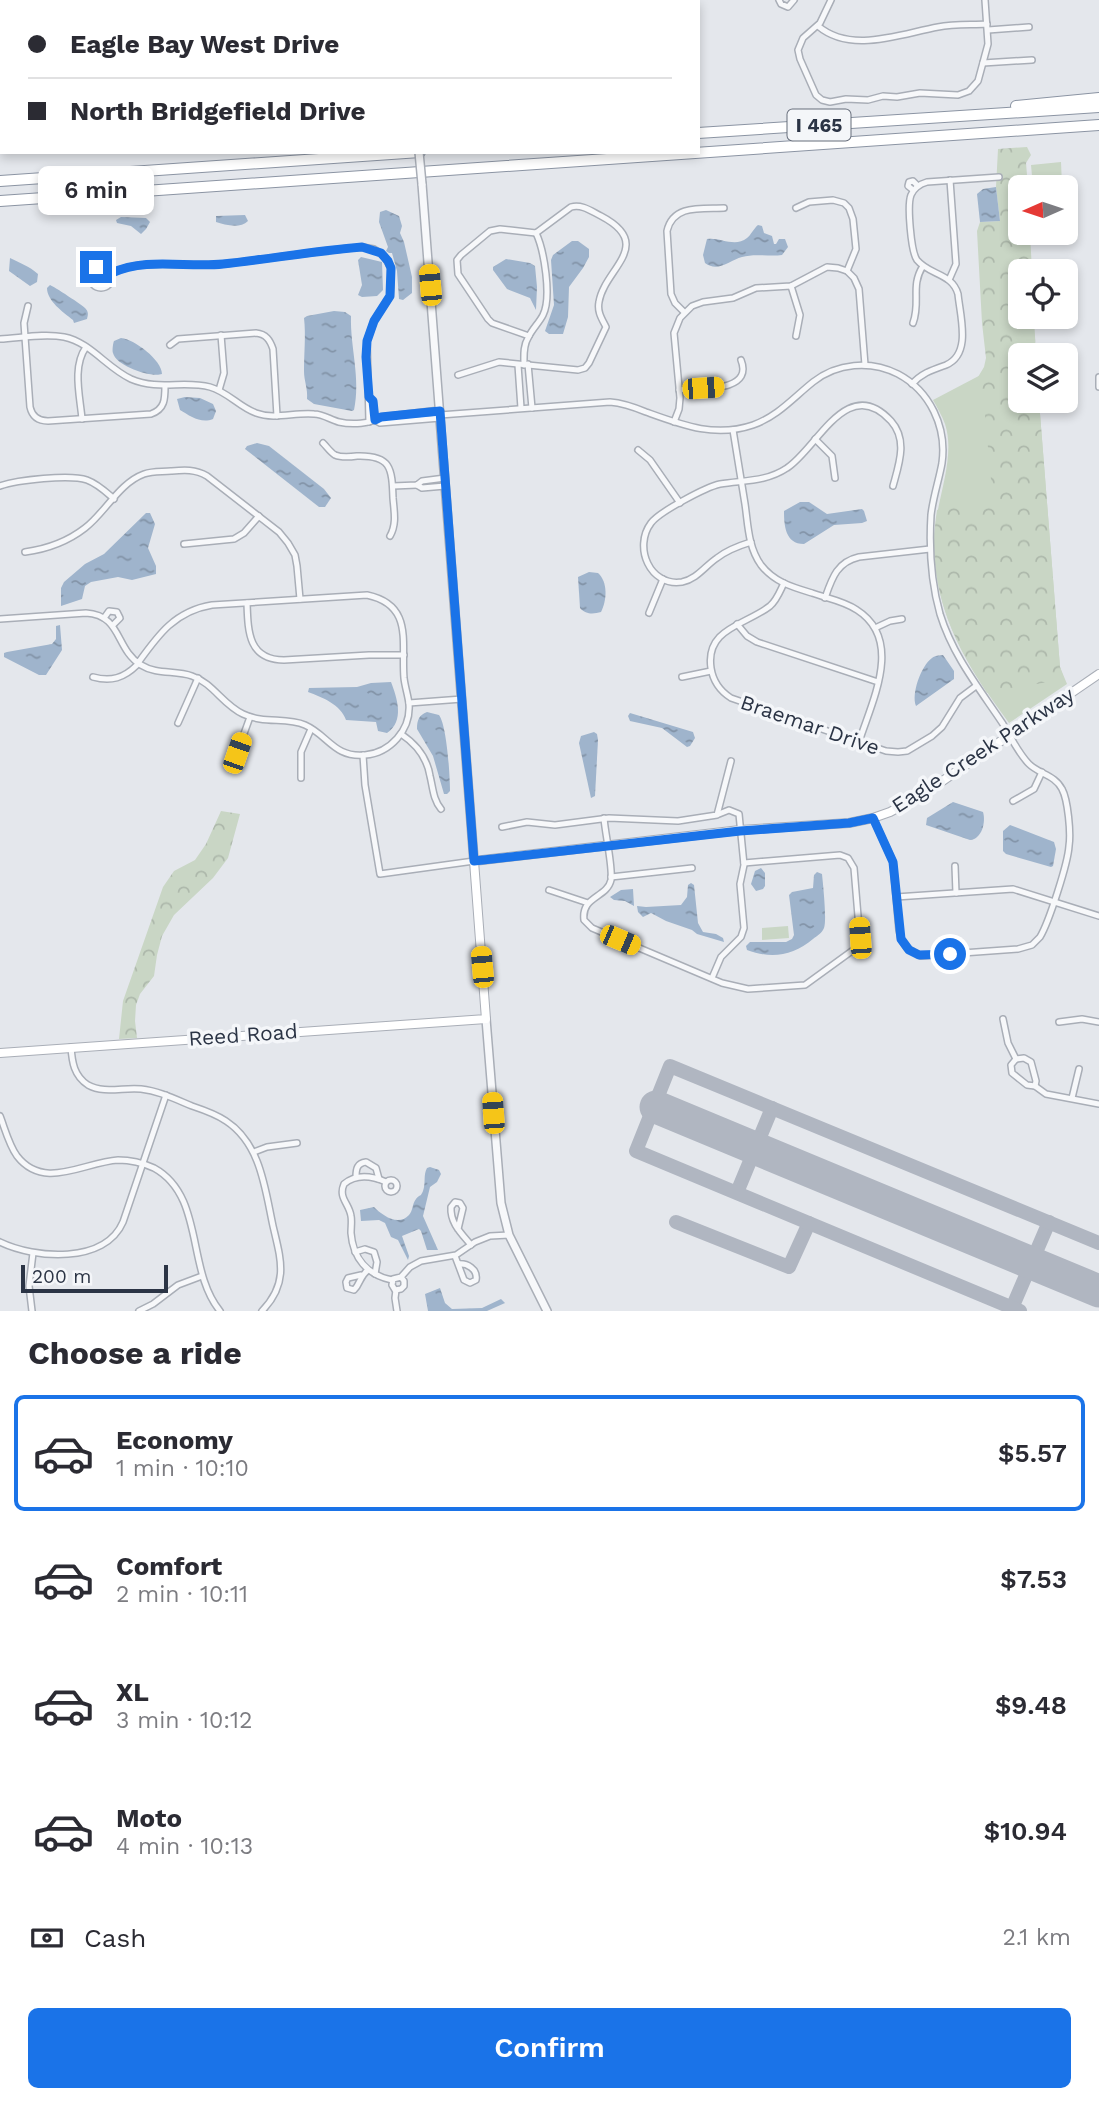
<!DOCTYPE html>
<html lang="en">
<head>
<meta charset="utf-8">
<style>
  :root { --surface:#fff; --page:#f2f2f3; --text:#2b2b33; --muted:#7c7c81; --line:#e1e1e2; --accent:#1a73e8 }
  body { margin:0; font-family:"Work Sans",sans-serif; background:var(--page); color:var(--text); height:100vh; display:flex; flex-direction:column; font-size:26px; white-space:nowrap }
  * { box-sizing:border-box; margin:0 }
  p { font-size:23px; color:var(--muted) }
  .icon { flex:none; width:38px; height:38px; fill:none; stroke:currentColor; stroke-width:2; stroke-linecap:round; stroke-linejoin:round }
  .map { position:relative; height:1311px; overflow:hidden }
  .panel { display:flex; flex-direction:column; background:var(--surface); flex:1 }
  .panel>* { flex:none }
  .hud { position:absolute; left:0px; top:0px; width:700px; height:154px; box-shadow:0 4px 10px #0003; display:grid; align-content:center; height:154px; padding:0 28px; background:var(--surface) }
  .needle { width:46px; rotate:267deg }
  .tools { position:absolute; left:1008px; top:175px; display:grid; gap:14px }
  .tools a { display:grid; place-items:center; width:70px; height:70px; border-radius:10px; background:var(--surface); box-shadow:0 4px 10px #0003; font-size:35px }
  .scale { position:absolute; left:21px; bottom:18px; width:147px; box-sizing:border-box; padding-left:7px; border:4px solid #2b3445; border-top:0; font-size:19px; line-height:24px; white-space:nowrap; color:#2b3445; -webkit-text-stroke:5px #f4f6f9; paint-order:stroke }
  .end { position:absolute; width:32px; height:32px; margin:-16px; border:9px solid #1a73e8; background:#fff; box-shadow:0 0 0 4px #fff }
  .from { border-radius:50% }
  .bubble { position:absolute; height:49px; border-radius:10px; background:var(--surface); box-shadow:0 4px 10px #0003; font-size:23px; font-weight:600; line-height:49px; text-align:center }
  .car { position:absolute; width:21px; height:42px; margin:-21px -10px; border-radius:9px; box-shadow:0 0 5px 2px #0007; background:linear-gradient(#f5c518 24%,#345 0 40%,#f5c518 0 76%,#345 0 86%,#f5c518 0) }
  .hud b { display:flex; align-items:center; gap:24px; height:66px; font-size:26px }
  .hud b+b { border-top:2px solid var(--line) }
  .hud i { width:18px; height:18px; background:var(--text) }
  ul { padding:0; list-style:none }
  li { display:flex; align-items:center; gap:21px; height:116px; margin:0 14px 10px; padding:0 14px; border:4px solid transparent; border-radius:10px }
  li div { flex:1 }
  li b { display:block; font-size:26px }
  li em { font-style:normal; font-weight:600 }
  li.on { border-color:var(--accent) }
  li>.icon { width:63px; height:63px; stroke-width:1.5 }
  h2 { padding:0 28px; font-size:32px; line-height:84px }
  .pay { display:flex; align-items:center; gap:18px; height:77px; padding:0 28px; font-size:26px }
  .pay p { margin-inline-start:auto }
  .action { display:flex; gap:14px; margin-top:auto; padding:14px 28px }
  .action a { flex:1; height:80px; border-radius:10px; background:var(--accent); color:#fff; font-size:28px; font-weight:600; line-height:80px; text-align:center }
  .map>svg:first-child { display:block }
  .green { fill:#c9d6c5 }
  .forest { fill:url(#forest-crowns) }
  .water { fill:url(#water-ripples) }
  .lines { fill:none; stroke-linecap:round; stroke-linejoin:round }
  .taxiway { stroke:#b0b6c1; stroke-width:14 }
  .runway { stroke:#b0b6c1; stroke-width:33 }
  .minor-casing { stroke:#a9aeb7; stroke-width:8 }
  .tertiary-casing { stroke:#a9aeb7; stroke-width:10 }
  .secondary-casing { stroke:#a9aeb7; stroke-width:10 }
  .motorway-casing { stroke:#8b94a3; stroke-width:12 }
  .minor { stroke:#f7f8fa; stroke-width:5 }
  .tertiary { stroke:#f7f8fa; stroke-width:7 }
  .secondary { stroke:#fff; stroke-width:8 }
  .motorway { stroke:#fff; stroke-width:10 }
  .tertiary-bridge-casing { stroke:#a9aeb7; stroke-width:10; stroke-linecap:butt }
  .tertiary-bridge { stroke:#f7f8fa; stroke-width:7 }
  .route { stroke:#1a73e8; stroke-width:9 }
  .labels { text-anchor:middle; stroke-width:7; stroke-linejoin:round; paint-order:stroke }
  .shield { fill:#f4f6f9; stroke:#676e7b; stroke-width:2 }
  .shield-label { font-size:19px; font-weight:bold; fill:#2b3445 }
  .street-label { font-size:21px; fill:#2b3445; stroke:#f4f6f9 }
</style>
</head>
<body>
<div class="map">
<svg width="1099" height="1311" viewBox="0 0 1099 1311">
  <defs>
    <pattern id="forest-crowns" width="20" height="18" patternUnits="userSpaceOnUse" patternTransform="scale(1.75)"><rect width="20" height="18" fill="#c9d6c5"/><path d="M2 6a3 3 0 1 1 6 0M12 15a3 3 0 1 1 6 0" fill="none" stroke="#adb8ab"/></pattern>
    <pattern id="water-ripples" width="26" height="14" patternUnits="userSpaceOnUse" patternTransform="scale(1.75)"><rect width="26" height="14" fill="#9fb4cc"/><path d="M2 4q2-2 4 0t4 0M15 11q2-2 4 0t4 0" fill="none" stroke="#8293a7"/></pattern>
  </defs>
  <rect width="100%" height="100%" fill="#e4e7ec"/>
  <!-- green -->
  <g class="green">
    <path d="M1061,162L1062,185H1074L1075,193L1069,197V201H1066V187H1033L1031,165Z"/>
    <path d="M992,369L1020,401H1039L1060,667L1067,684L1009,723C966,664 937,620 934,545C933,506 957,460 945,424C942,416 937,407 933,400Z"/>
    <path d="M788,926L789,938L762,940V928Z"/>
  </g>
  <!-- forest -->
  <g class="forest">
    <path d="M1027,147L1031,155L1026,163L1028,187H1020V233H1030L1032,271H1020V317H1034L1036,355H1020V401H1039L1060,667L1064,679L987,693C949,634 926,582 937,510L947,506L993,501L984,405L976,390L975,382L984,367L986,358L982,323L977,231L980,222L1000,221L996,187L998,149Z"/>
    <path d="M221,811L240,814L228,858L213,878L174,915L162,936L157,955L154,976L140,994L136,1005L135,1021L137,1038L119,1039L123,1001L163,887L174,871L195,860L206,844Z"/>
  </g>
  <!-- water -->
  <g class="water">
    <rect x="202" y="0" width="150" height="2"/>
    <path d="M996,187L1000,221L980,222L977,194L983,189Z"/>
    <path d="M386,210L399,216L402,226L400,233L404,242L412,277V293L403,300L399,299L397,271L392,253H389L386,251L388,247L379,222L380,212Z"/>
    <path d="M245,215L248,221C240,229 225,225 216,222V216Z"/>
    <path d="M121,217L146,218L150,222L146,229L141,234L131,226L117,223L116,220Z"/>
    <path d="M758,225L762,226L764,233L772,236L774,244H776L779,239H785L788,247L782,255C770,257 755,253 742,257C730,260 718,273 705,263L703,255L707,239C720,237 735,248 747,238C751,235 754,228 758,225Z"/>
    <path d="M572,241H578L589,249V257L583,268L569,287L568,317L563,334H549L545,331L554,305L551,260L553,255Z"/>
    <path d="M361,257L382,262L383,290L377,296L362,297L358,295L362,285L358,260Z"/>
    <path d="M10,258C20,263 29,266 38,274L37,282L30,286L9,271Z"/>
    <path d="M506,259L530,263L535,266L537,287L536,310L530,298L507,289L493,270V267Z"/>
    <path d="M50,285C53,286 84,306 85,308C89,312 88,315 87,319L74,323L73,320C63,312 47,301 47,288Z"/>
    <path d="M334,311L345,312L351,316C350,347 361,379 354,410L352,411L314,404L307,399C308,389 304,381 304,371C304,353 306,335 304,318L307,316Z"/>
    <path d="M121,338C134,339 162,360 162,374C151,378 116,366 113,353C112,351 113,343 114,341Z"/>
    <path d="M185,397L200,398L213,404L216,411L213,419C201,424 190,416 180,410L177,399Z"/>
    <path d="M257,443L269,446L324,489L331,498L325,507H319L245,449L247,446Z"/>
    <path d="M800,502H809L827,514L862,509L864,511L867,521L862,523L834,525L804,544C785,544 784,525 784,511Z"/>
    <path d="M146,513H150L155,524L148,548L156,566V574L132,580L118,577L91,582L85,586L82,599L61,606V588L64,582L85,564L104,554Z"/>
    <path d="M589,572L598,573C608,582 607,600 601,612C594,614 586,615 580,608L578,577Z"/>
    <path d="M60,625L62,650L46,675H39L4,657V653L7,652L52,644L56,639V626Z"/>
    <path d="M943,655L954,671V679L916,706C911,694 921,666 932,658C936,655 938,656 943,655Z"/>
    <path d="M391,682C397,698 405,721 387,733L378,731L376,722L346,720C341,705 322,697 308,692L309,688L357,687L371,683Z"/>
    <path d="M427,712L439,715C447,726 450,776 450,791L447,794H444L433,756L417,729C417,720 419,715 427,712Z"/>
    <path d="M630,713L693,732L695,738L690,746L687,747L662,728L630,721L628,716Z"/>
    <path d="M594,732L597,734L598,740L595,796L591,798L579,743L581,736Z"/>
    <path d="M953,802L983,812C986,822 982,839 970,840L926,825L927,818Z"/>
    <path d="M1010,825L1054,842L1056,849L1053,866L1051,867L1006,854L1003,851V831Z"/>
    <path d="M761,868L765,873V886L763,889L756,891L751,884L755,871Z"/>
    <path d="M817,872L822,874C823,884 827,920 824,928C822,933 817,936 813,939C793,956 771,959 747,950L746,946L750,942H786L792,939L794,935L789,895L792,892L813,888L814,875Z"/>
    <path d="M691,883L694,885L698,923L703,932L716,934L723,938L724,942L697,934L692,930L666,921L651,913L643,917L638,912L637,906L646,907L681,905L687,897L688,885Z"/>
    <path d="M633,889L634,906L625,901L614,900L610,897L621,890Z"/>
    <path d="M430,1167L439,1170L441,1174L437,1182L430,1187L423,1216L438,1250H427L421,1231L419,1229L402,1236L409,1256L408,1260L398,1240L391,1237L385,1223L379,1220L361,1221L360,1210L374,1207C382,1215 398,1227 409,1215C413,1211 412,1204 416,1199C421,1193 420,1198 423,1191C426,1183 423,1175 427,1168Z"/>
    <path d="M440,1288L445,1303L452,1309L482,1308L501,1299L505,1303L487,1311H428L425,1294Z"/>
  </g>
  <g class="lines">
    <!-- taxiway -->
    <g class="taxiway">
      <path d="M738,1190L772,1108"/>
      <path d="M676,1222L789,1267L809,1223"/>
      <path d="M1012,1308L1049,1222"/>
      <path d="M1020,1311L636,1151L670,1066L1099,1243"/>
    </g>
    <!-- runway -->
    <path class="runway" d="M656,1107L1099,1291"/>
    <defs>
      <g id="minor">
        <path d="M92,0V2"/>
        <path d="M131,0V2"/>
        <path d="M172,0L173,2"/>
        <path d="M378,0V2"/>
        <path d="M466,0L472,2"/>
        <path d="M579,0H596"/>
        <path d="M779,0L781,4L788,7L794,0"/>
        <path d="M831,0L820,23L803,38L798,50L800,59L816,95L822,100L830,102L846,99L868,100L883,96L897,97L920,93L958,95L969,91L978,81L988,44L985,0"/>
        <path d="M529,2L551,0"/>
        <path d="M0,9L2,33"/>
        <path d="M818,26C851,54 900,34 938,27C954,24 971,25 987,24"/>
        <path d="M988,30L1029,27"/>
        <path d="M983,63L1032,60"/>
        <path d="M913,190L908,186L909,182L913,181L918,186"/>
        <path d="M796,208L809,202L833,200L844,203L849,208L853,219L856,249L847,271"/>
        <circle cx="101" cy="277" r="11"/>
        <path d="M112,273C146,257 187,268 223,264C269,259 315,251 362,247L374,249L384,256L391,268V279L390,296L374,321L367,341L369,422"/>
        <path d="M949,280L956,264L950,180"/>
        <path d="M791,286L800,315L796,336"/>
        <path d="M28,306L24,323L30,407C32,416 38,421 48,421L151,414C165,409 165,399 165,386"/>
        <path d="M684,312L675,303L671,294L667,231C673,204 702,209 724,208"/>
        <path d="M913,323C921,302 910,286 923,266"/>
        <path d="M529,336L492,323L488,319L458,274L457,260L461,255L490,231L500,229L536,233"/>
        <path d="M0,339C20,338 44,333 64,337C90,342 107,368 131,379C159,391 183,380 210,387C228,392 239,407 256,413C275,420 295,412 314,414C323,414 331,420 339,422C352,425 370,424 381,417L440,410"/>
        <path d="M170,345L178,339L256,333C266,334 270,340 273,349L277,416"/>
        <path d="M528,364L532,408"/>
        <path d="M518,365L521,408"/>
        <path d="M524,365C524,356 523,346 528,338C532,329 539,323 543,315C552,297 544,250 536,233"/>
        <path d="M458,375L499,362L578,370L585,368L589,363L606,327C602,319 597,312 599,302C604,269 656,245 601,216C591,211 582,204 571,207L536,233"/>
        <path d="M1099,377V387"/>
        <path d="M912,384C922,373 932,370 946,365C972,354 960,316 958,294C952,273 929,275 917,260C911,252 907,205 911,195C914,188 920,184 927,182L999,177"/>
        <path d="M219,390L224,373L221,335"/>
        <path d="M679,390C699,388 754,393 741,360"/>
        <path d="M369,397L373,401L375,420"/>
        <path d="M440,415L610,402C623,403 634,407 646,412C682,425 715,438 753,425C778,416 793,398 813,382C837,363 870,360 898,374C930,391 947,427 942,463C939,480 933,497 931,515C929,548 931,582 940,614C953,656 979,688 1003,724C1011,737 1018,753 1029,764C1039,774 1055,775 1062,789C1068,800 1071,833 1069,846C1068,863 1049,922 1040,937L1032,945L1018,949L921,956L907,948L901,939L899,930L893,862L873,818"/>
        <path d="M82,419C80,396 72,367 86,347"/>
        <path d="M375,420L380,423L440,418"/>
        <path d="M674,422L679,409L680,398L674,333L680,318L692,306L703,302L733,298L756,288L791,286L827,267L838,268L847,271L854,278L859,289L865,365"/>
        <path d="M733,430C737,454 741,479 745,504C748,524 748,547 761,565C774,582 792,587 812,593C826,598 844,601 857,610C904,640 872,701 859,742"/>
        <path d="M815,439L832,456L835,478"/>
        <path d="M323,443C327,447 330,452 335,455C342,458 350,457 357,456C391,455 392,468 393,498C394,511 397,524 390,536"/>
        <path d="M638,450L650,460L680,503"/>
        <path d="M417,485L422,488L445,486"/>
        <path d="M0,486C17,480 70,474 87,480C98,484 106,492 114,499"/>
        <path d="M393,486L417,485L422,481L445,478"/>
        <path d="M751,542C738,546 727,550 717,558C705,566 697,579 682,582C650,587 633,547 651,523C659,512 706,487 720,484C744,480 766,482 787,468C817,449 847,373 891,421C908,440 899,464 893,486"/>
        <path d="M184,544L234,539L244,533L259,516"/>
        <path d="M25,552C47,549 67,542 85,528C105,513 119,483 144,474C153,471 162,472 171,471C184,470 195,469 207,476L279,532L288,543L295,555L297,566L300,599"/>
        <path d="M784,583C780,591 777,600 770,606C746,625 705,628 711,668C713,681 720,691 731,698L886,751L898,752L907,751L932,736L942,727L960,698L976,686"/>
        <path d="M825,598C832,578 837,562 859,557L930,549"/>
        <path d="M247,603C248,631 248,660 284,660L369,655H404"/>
        <path d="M649,613L663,579"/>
        <path d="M104,618L109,611L117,612L120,618L113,625"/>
        <path d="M0,619L86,613C122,615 115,649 141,665C157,675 175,670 192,676C213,683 223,705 243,714C264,724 286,717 305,725C328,735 334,758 365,755C390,753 411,730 409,704C408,695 405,687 404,678C401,643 414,605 367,595L212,605C175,611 158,635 138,663L137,665C124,678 111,682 93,677"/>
        <path d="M737,624L747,636L757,642L878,682"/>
        <path d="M875,628L890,621L902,619"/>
        <path d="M682,677L711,671"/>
        <path d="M409,703L462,699"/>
        <path d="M178,723L198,678"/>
        <path d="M401,734C416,744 427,757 430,776C433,788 433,799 441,809"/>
        <path d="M237,753L250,717"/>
        <path d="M363,755L365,785L380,874L474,861"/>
        <path d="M301,778V752L311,729"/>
        <path d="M1013,801L1034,789L1042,772"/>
        <path d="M604,818C605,833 613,867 611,880C607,898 581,896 584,920L592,928L722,983L748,989L805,985L856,948L860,940L854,868L848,858L840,855L744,863"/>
        <path d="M502,827L527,822L555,825L609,818L678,821L717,815L731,761"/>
        <path d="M955,866L956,893"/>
        <path d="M611,877L692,868"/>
        <path d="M549,890L588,903"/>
        <path d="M896,897L1013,889L1099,916"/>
        <path d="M712,978L721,957L741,937L744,928L740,884L744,865L739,814L729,810L719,814"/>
        <path d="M1003,1019L1008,1043L1016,1059"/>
        <path d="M1059,1022L1082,1019L1099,1022"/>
        <path d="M71,1047C72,1062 74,1076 88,1085C104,1094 124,1087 141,1089C159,1091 175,1099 192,1106C204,1110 216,1114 226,1121C261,1144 265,1189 273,1226C281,1260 289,1283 262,1311"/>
        <path d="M1016,1059L1011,1065L1012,1073L1027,1085L1035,1086L1046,1094L1099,1104"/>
        <path d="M1016,1059L1024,1058L1031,1062L1036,1081L1035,1086"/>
        <path d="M1072,1098L1079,1069"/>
        <path d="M0,1116C5,1129 9,1145 17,1156C44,1191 84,1162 118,1160C130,1160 143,1163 154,1168C205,1196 186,1270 220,1311"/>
        <path d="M254,1152L267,1147L297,1143"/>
        <path d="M356,1177C356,1169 357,1163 366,1162L376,1168L379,1179"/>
        <circle cx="391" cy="1186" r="6"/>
        <path d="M386,1182C372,1176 357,1173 344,1184C338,1198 349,1203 351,1216C352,1221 351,1227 351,1233C353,1258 367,1275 392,1280"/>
        <path d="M458,1229L463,1208L460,1203L455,1202L451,1207C450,1223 461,1233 471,1245"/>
        <path d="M0,1242C35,1259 105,1264 123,1222L166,1095"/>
        <path d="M355,1252L365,1249L374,1252L377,1262L375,1274"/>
        <path d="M455,1256L464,1280L470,1283L476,1280C478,1269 467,1263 458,1264"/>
        <path d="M361,1275L348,1278L346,1282L347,1288L354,1290C361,1283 359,1277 368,1270"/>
        <path d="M401,1277L404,1281V1286L401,1289L395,1290L392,1285L393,1279L401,1277L410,1267L421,1261L456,1255L475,1242L490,1236L509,1235"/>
        <path d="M396,1290L395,1298L397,1311"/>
        <path d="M32,1311L29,1286L33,1253"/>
        <path d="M139,1311L153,1304L178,1285L202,1276"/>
      </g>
      <g id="tertiary">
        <path d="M408,0V2"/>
        <path d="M422,184L474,861"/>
        <path d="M486,1019L501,1203L509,1235L547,1311"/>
      </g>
      <path id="secondary" d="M0,1053L486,1019L474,861L740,830L849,823L873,818L890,812L922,795L1099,674"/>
      <g id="motorway">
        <path d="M1016,106L1099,98"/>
        <path d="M698,133L1099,107"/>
        <path d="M0,181L420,152"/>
        <path d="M0,201L1099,125"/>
      </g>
    </defs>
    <!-- minor casing -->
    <use href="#minor" class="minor-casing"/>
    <!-- tertiary casing -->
    <use href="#tertiary" class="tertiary-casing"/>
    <!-- secondary casing -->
    <use href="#secondary" class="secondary-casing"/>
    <!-- motorway casing -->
    <use href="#motorway" class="motorway-casing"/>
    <!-- minor -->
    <use href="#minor" class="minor"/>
    <!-- tertiary -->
    <use href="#tertiary" class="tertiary"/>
    <!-- secondary -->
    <use href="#secondary" class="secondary"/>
    <!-- motorway -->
    <use href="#motorway" class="motorway"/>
    <defs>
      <path id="tertiary-bridge" d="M419,152L422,184"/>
    </defs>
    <!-- tertiary-bridge casing -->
    <use href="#tertiary-bridge" class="tertiary-bridge-casing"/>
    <!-- tertiary-bridge -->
    <use href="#tertiary-bridge" class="tertiary-bridge"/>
  </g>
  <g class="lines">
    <!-- route -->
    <path class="route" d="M96,267H107L112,273C146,257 187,268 223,264C269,259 315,251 362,247L381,253L388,261L391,268L390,296L374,321L367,341L366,357L369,397L373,401L375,420L381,417L440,411L474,861L740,831L849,823L873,818L893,862L901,939L909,950L919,955L950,954"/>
  </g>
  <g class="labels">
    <!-- shield labels -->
    <rect class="shield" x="787.5" y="109.5" width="63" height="31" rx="5"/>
    <g class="shield-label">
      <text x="819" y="132">I 465</text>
    </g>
    <!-- street labels -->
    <g class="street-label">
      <text transform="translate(810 725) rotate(19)" y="7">Braemar Drive</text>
      <text transform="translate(983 750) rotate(-33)" y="7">Eagle Creek Parkway</text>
      <text transform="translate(243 1035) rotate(-4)" y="7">Reed Road</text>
    </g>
  </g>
</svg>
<div class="tools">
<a><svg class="needle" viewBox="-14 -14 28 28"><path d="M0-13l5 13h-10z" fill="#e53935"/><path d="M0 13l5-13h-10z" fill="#7c7c81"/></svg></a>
<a><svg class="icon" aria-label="locate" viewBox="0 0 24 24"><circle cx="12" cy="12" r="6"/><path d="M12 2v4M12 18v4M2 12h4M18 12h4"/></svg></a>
<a><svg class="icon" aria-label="layers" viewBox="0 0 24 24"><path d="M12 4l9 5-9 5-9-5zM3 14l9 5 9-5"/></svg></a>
</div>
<div class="scale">200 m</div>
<i class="end from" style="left:950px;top:954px"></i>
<i class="end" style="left:96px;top:267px"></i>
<div class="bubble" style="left:38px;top:166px;width:116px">6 min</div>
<i class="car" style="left:430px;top:285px;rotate:355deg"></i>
<i class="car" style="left:703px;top:388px;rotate:86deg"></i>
<i class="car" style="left:237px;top:753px;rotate:19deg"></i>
<i class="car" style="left:860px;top:938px;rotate:356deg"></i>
<i class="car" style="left:620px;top:940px;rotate:113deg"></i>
<i class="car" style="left:482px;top:967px;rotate:355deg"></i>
<i class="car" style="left:493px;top:1113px;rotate:356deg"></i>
<div class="hud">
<b><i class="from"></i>Eagle Bay West Drive</b>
<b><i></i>North Bridgefield Drive</b>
</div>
</div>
<section class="panel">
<h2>Choose a ride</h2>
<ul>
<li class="on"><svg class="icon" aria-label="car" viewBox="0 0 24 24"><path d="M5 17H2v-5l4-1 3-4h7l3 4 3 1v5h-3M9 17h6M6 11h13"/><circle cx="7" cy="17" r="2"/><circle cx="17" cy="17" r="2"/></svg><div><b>Economy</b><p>1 min · 10:10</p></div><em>$5.57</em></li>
<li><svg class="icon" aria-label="car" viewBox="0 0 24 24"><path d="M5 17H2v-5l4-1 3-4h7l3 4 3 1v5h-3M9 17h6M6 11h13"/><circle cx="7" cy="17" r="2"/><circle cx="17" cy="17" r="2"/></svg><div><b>Comfort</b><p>2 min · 10:11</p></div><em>$7.53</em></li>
<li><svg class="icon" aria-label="car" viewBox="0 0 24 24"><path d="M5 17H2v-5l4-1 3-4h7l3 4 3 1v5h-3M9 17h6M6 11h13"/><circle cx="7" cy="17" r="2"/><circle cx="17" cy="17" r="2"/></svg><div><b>XL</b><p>3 min · 10:12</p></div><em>$9.48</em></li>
<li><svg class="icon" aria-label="car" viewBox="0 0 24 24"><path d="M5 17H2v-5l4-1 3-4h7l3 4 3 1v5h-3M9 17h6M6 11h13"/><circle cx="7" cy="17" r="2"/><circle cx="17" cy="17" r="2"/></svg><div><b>Moto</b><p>4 min · 10:13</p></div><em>$10.94</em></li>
</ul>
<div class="pay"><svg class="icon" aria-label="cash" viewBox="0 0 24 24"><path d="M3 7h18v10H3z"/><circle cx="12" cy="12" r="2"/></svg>Cash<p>2.1 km</p></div>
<div class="action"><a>Confirm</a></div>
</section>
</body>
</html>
